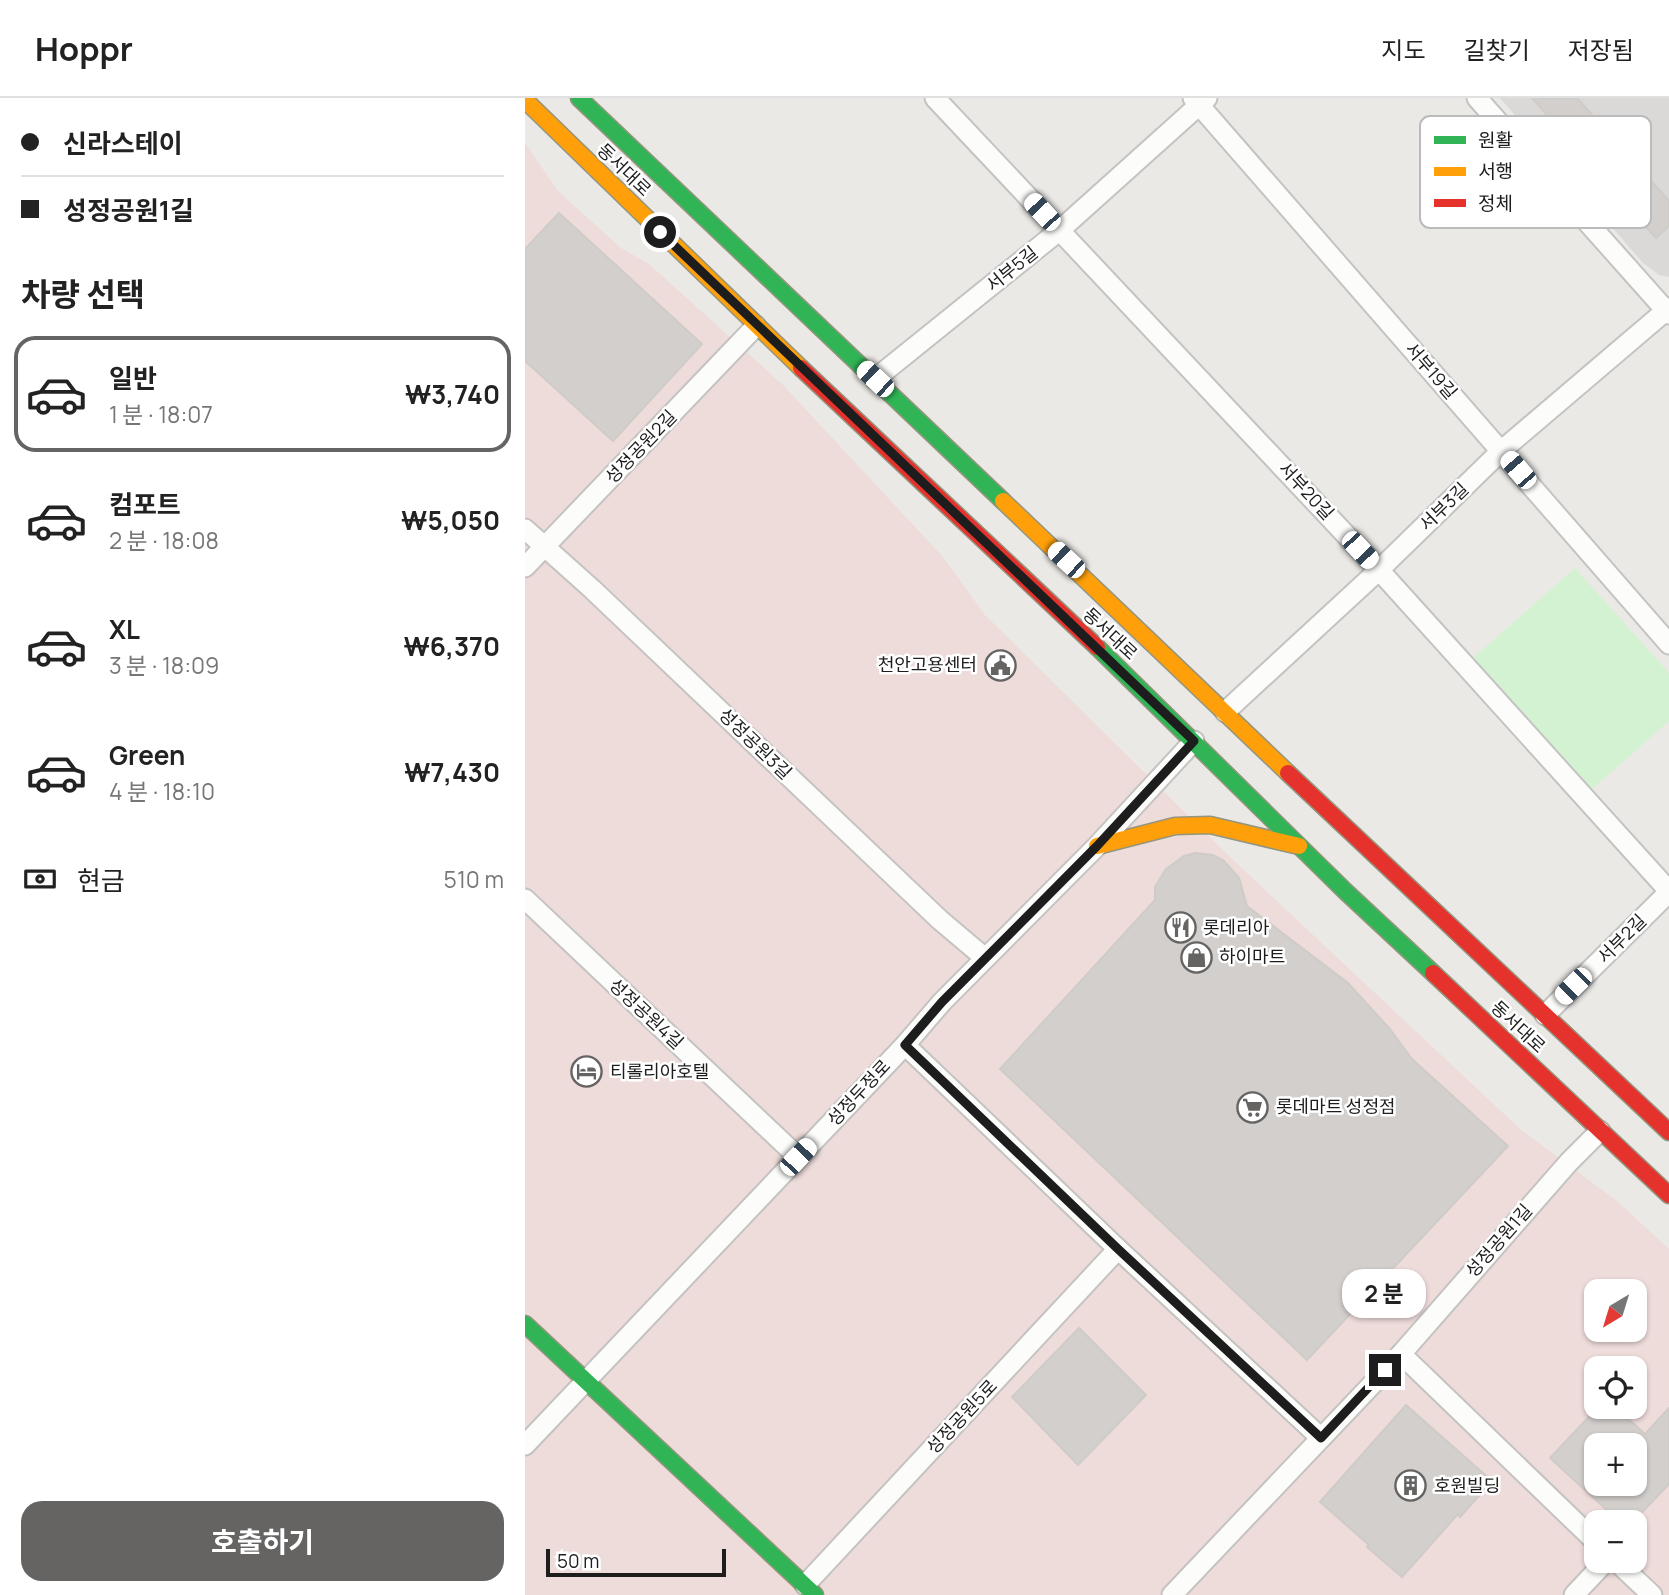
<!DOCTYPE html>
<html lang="ko">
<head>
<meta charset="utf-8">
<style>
  :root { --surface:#fff; --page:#f2f2f2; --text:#222; --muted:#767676; --line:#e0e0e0; --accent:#656463 }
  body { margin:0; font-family:Manrope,"Noto Sans KR",sans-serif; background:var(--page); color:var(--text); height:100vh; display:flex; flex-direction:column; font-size:26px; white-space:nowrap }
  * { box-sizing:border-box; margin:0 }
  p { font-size:23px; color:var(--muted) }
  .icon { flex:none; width:38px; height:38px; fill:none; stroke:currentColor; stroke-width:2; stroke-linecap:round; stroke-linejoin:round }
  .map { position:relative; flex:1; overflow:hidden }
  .drawer { display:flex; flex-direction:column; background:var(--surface); width:525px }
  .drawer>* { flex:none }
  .guide { display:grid; align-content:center; height:154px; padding:0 21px; background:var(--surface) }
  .needle { width:46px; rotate:218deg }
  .tools { position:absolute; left:1059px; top:1181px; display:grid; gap:14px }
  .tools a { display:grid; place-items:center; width:63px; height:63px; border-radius:14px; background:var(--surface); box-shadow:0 2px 5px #0004; font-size:35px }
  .scale { position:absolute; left:21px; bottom:18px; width:180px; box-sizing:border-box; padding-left:7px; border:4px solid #1d1d1d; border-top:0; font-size:19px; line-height:24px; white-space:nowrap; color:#1d1d1d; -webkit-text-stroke:5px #fff; paint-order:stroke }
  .end { position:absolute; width:32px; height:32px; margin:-16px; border:9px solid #1d1d1d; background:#fff; box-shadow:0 0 0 4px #fff }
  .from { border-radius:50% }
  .bubble { position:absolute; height:49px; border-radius:21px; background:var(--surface); box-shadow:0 2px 5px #0004; font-size:23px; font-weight:700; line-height:49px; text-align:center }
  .car { position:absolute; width:21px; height:42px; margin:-21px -10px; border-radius:9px; box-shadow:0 0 5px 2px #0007; background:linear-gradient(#fff 24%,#345 0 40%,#fff 0 76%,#345 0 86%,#fff 0) }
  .guide b { display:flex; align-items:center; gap:24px; height:66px; font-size:26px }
  .guide b+b { border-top:2px solid var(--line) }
  .guide i { width:18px; height:18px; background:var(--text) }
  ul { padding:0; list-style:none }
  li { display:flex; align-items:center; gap:21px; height:116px; margin:0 14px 10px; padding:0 7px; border:4px solid transparent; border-radius:21px }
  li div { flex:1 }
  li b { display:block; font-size:26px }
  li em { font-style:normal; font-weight:700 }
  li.on { border-color:var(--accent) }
  li>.icon { width:63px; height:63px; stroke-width:1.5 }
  h2 { padding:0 21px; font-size:32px; line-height:84px }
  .pay { display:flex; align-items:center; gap:18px; height:77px; padding:0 21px; font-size:26px }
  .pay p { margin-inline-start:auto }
  .cta { display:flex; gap:14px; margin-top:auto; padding:14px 21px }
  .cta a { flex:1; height:80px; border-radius:21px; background:var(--accent); color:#fff; font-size:28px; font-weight:700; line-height:80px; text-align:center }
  header { display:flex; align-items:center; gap:42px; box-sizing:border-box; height:98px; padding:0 35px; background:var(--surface); border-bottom:2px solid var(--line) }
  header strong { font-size:33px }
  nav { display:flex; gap:38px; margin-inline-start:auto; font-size:24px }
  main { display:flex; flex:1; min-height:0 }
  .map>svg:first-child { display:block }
  .residential { fill:#dad9d7 }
  .commercial { fill:#eedcdb; fill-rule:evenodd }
  .park { fill:#d3f2d2 }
  .building { fill:#d2cfcd; stroke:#cfcbc7; stroke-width:2; fill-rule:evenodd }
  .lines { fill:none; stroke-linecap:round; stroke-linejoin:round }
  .street-casing { stroke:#c4c3c2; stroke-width:23 }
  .fast-casing { stroke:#94957e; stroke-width:19 }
  .slow-casing { stroke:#94957e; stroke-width:19 }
  .jam-casing { stroke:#94957e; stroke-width:19 }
  .street { stroke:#fcfcfb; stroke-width:19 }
  .fast { stroke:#30b455; stroke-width:16 }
  .slow { stroke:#ff9f0a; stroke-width:16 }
  .jam { stroke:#e5322d; stroke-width:16 }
  .route { stroke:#1d1d1d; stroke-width:9 }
  .labels { text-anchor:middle; stroke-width:5; stroke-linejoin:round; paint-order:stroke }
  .street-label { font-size:18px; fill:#1d1d1d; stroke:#fff }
  .poi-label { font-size:18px; fill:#1d1d1d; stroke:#fff; text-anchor:start }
  .key { fill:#fff; stroke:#bbb; stroke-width:2 }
  .key-label { font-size:19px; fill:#1d1d1d }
</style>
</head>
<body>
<header>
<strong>Hoppr</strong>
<nav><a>지도</a><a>길찾기</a><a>저장됨</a></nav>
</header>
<main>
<section class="drawer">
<div class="guide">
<b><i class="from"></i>신라스테이</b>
<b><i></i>성정공원1길</b>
</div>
<h2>차량 선택</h2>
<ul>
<li class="on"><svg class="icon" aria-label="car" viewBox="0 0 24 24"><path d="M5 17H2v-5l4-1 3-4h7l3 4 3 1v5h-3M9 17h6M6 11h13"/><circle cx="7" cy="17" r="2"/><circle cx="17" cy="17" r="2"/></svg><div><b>일반</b><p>1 분 · 18:07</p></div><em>₩3,740</em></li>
<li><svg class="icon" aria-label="car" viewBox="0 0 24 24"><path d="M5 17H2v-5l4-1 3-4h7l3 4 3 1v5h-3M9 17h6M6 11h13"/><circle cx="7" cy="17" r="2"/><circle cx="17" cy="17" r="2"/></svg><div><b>컴포트</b><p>2 분 · 18:08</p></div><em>₩5,050</em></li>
<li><svg class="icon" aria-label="car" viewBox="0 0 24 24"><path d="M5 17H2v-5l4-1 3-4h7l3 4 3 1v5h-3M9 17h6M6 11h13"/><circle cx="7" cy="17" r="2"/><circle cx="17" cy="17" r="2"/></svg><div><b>XL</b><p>3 분 · 18:09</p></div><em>₩6,370</em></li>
<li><svg class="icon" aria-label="car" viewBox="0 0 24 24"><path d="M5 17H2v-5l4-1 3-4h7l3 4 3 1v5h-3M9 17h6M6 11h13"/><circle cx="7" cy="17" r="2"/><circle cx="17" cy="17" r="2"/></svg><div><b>Green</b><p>4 분 · 18:10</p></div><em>₩7,430</em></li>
</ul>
<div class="pay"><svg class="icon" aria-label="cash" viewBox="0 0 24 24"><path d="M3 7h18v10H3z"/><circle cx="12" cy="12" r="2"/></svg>현금<p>510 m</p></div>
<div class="cta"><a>호출하기</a></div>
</section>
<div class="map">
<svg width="1144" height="1497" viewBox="0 0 1144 1497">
  <rect width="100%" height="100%" fill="#ebe9e6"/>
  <!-- residential -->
  <path class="residential" d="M975,0H1144V179L1134,177L1118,165Z"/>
  <!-- commercial -->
  <path class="commercial" d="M0,45L33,93L96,150L124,166L258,287L419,460L460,517L706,760L994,1030L1092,1103L1144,1151V1497H0ZM1071,1194H1110V1232H1071ZM1071,1270H1110V1309H1071ZM1071,1348H1110V1386H1071ZM1071,1424H1110V1463H1071Z"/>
  <!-- park -->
  <path class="park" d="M1050,470L1144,575V623L1065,693L947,561Z"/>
  <!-- building -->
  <g class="building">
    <path d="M1007,0H1052L1144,103V128L1131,140Z"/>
    <path d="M34,115L177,246L88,343L0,263V151Z"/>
    <path d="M670,755L688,757L699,763L714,780L722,808L823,885L864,930L887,961L983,1048L782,1262L475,971L630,802V789L641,771L659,758Z"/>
    <path d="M554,1230L621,1297L553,1367L487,1299Z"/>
    <path d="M881,1307L967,1383L935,1419L933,1416L877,1479L842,1449L844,1447L795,1404Z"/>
    <path d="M1073,1309H1090L1120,1336L1144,1310V1386L1108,1424H1095L1025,1360ZM1071,1348H1110V1386H1071Z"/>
  </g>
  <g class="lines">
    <defs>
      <g id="street">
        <path d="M410,0L854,472L1144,793"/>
        <path d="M668,0L1144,546"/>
        <path d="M952,0L1144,216"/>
        <path d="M350,281L535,132L682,0"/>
        <path d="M0,431L67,491L415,822L460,860"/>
        <path d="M0,469L231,228"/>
        <path d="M700,614L854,472L976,353L1144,210"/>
        <path d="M0,801L273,1059"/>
        <path d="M1020,917L1144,794"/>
        <path d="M380,947L593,1151L796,1340"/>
        <path d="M876,1256L1071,1444"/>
        <path d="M0,1347L380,947L417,904L572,748L669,643"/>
        <path d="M1091,1463L1127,1497"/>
        <path d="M280,1487L593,1151"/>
        <path d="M647,1497L876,1256L1044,1064L1075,1033"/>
        <path d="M1049,1497L1081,1463"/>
      </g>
      <g id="fast">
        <path d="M54,0L478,403"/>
        <path d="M572,549L820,793L908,875"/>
        <path d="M0,1226L290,1497"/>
      </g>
      <g id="slow">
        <path d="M0,2L276,270"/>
        <path d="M478,403L763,675"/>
        <path d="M572,748L650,728L685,727L774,748"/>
      </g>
      <g id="jam">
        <path d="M276,270L572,549"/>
        <path d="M763,675L1144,1034"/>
        <path d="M908,875L1144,1097"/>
      </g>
    </defs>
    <!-- street casing -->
    <use href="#street" class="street-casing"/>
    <!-- fast casing -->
    <use href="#fast" class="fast-casing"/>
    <!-- slow casing -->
    <use href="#slow" class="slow-casing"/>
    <!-- jam casing -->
    <use href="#jam" class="jam-casing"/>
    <!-- street -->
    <use href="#street" class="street"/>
    <!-- fast -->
    <use href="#fast" class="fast"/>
    <!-- slow -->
    <use href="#slow" class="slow"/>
    <!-- jam -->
    <use href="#jam" class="jam"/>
  </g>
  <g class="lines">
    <!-- route -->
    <path class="route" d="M135,134L669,643L572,748L417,904L380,947L593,1151L796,1340L860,1272"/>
  </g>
  <!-- icons -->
  <defs>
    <symbol id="civic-ring" viewBox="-11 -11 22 22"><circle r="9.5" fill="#fff" stroke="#656463" stroke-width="1.5"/><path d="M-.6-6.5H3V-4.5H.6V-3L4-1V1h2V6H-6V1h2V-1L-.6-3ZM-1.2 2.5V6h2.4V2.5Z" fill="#656463"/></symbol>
    <symbol id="restaurant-ring" viewBox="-11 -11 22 22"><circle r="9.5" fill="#fff" stroke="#656463" stroke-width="1.5"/><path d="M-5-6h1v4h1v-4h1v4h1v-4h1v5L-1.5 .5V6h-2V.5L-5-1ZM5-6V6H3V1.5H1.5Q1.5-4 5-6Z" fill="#656463"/></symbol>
    <symbol id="shop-ring" viewBox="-11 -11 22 22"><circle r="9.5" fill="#fff" stroke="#656463" stroke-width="1.5"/><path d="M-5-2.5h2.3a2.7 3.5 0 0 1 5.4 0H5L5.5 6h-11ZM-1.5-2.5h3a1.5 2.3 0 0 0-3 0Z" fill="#656463"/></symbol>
    <symbol id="hotel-ring" viewBox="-11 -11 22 22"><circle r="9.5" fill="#fff" stroke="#656463" stroke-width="1.5"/><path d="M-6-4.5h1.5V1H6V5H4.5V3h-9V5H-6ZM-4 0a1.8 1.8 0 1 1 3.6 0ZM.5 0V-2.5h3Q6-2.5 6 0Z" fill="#656463"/></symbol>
    <symbol id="supermarket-ring" viewBox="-11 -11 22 22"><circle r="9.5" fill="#fff" stroke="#656463" stroke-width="1.5"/><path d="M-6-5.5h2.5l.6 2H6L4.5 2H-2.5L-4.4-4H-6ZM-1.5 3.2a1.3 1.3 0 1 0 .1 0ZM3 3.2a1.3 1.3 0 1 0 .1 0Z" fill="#656463"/></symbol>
    <symbol id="building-ring" viewBox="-11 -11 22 22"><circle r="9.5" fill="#fff" stroke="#656463" stroke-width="1.5"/><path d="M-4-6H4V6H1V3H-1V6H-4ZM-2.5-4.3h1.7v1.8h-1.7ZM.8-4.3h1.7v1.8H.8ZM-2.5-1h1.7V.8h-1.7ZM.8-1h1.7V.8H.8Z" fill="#656463"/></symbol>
  </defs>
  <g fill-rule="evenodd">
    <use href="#civic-ring" x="458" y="550" width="35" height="35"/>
    <use href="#restaurant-ring" x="638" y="812" width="35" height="35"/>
    <use href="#shop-ring" x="654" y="842" width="35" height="35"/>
    <use href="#hotel-ring" x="44" y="956" width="35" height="35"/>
    <use href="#supermarket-ring" x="710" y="992" width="35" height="35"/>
    <use href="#building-ring" x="868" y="1370" width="35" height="35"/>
  </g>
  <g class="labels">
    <!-- street labels -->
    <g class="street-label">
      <text transform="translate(99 72) rotate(44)" y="6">동서대로</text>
      <text transform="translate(487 171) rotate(-39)" y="6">서부5길</text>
      <text transform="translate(906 273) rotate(49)" y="6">서부19길</text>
      <text transform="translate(116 349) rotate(-46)" y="6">성정공원2길</text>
      <text transform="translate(781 393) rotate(47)" y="6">서부20길</text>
      <text transform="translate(919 409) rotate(-44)" y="6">서부3길</text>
      <text transform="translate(585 536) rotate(43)" y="6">동서대로</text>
      <text transform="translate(230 646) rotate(44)" y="6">성정공원3길</text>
      <text transform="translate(1097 841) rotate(-45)" y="6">서부2길</text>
      <text transform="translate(121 916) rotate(43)" y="6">성정공원4길</text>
      <text transform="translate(993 929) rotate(43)" y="6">동서대로</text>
      <text transform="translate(334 995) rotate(-47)" y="6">성정두정로</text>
      <text transform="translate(974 1143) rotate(-49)" y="6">성정공원1길</text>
      <text transform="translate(437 1319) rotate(-47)" y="6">성정공원5로</text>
    </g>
    <!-- poi labels -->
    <g class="poi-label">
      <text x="452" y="573" text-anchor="end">천안고용센터</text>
      <text x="678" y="836">롯데리아</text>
      <text x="694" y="865">하이마트</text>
      <text x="85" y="980">티롤리아호텔</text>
      <text x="751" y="1015">롯데마트 성정점</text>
      <text x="909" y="1394">호원빌딩</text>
    </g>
  </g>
  <!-- legend -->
  <rect x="895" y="18" width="231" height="112" rx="10" class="key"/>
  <rect x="909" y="38" width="32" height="8" fill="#30b455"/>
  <rect x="909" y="69" width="32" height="9" fill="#ff9f0a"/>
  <rect x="909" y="101" width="32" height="8" fill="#e5322d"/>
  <g class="key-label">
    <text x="953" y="49">원활</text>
    <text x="953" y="80">서행</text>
    <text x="953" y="112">정체</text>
  </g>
</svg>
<div class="tools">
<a><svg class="needle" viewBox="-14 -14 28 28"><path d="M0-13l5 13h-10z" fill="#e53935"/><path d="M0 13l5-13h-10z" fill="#767676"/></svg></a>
<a><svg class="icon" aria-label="locate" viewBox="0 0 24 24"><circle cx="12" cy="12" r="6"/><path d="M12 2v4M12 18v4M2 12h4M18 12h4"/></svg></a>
<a>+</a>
<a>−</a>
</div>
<div class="scale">50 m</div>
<i class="end from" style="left:135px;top:134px"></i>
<i class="end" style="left:860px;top:1272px"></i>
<div class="bubble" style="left:817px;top:1171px;width:84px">2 분</div>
<i class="car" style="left:517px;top:114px;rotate:317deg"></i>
<i class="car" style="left:350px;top:281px;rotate:313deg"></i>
<i class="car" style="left:993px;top:372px;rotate:319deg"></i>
<i class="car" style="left:835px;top:452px;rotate:137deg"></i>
<i class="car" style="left:541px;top:462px;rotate:313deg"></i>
<i class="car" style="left:1048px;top:888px;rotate:225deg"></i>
<i class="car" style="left:273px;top:1059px;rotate:43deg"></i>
</div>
</main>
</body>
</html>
